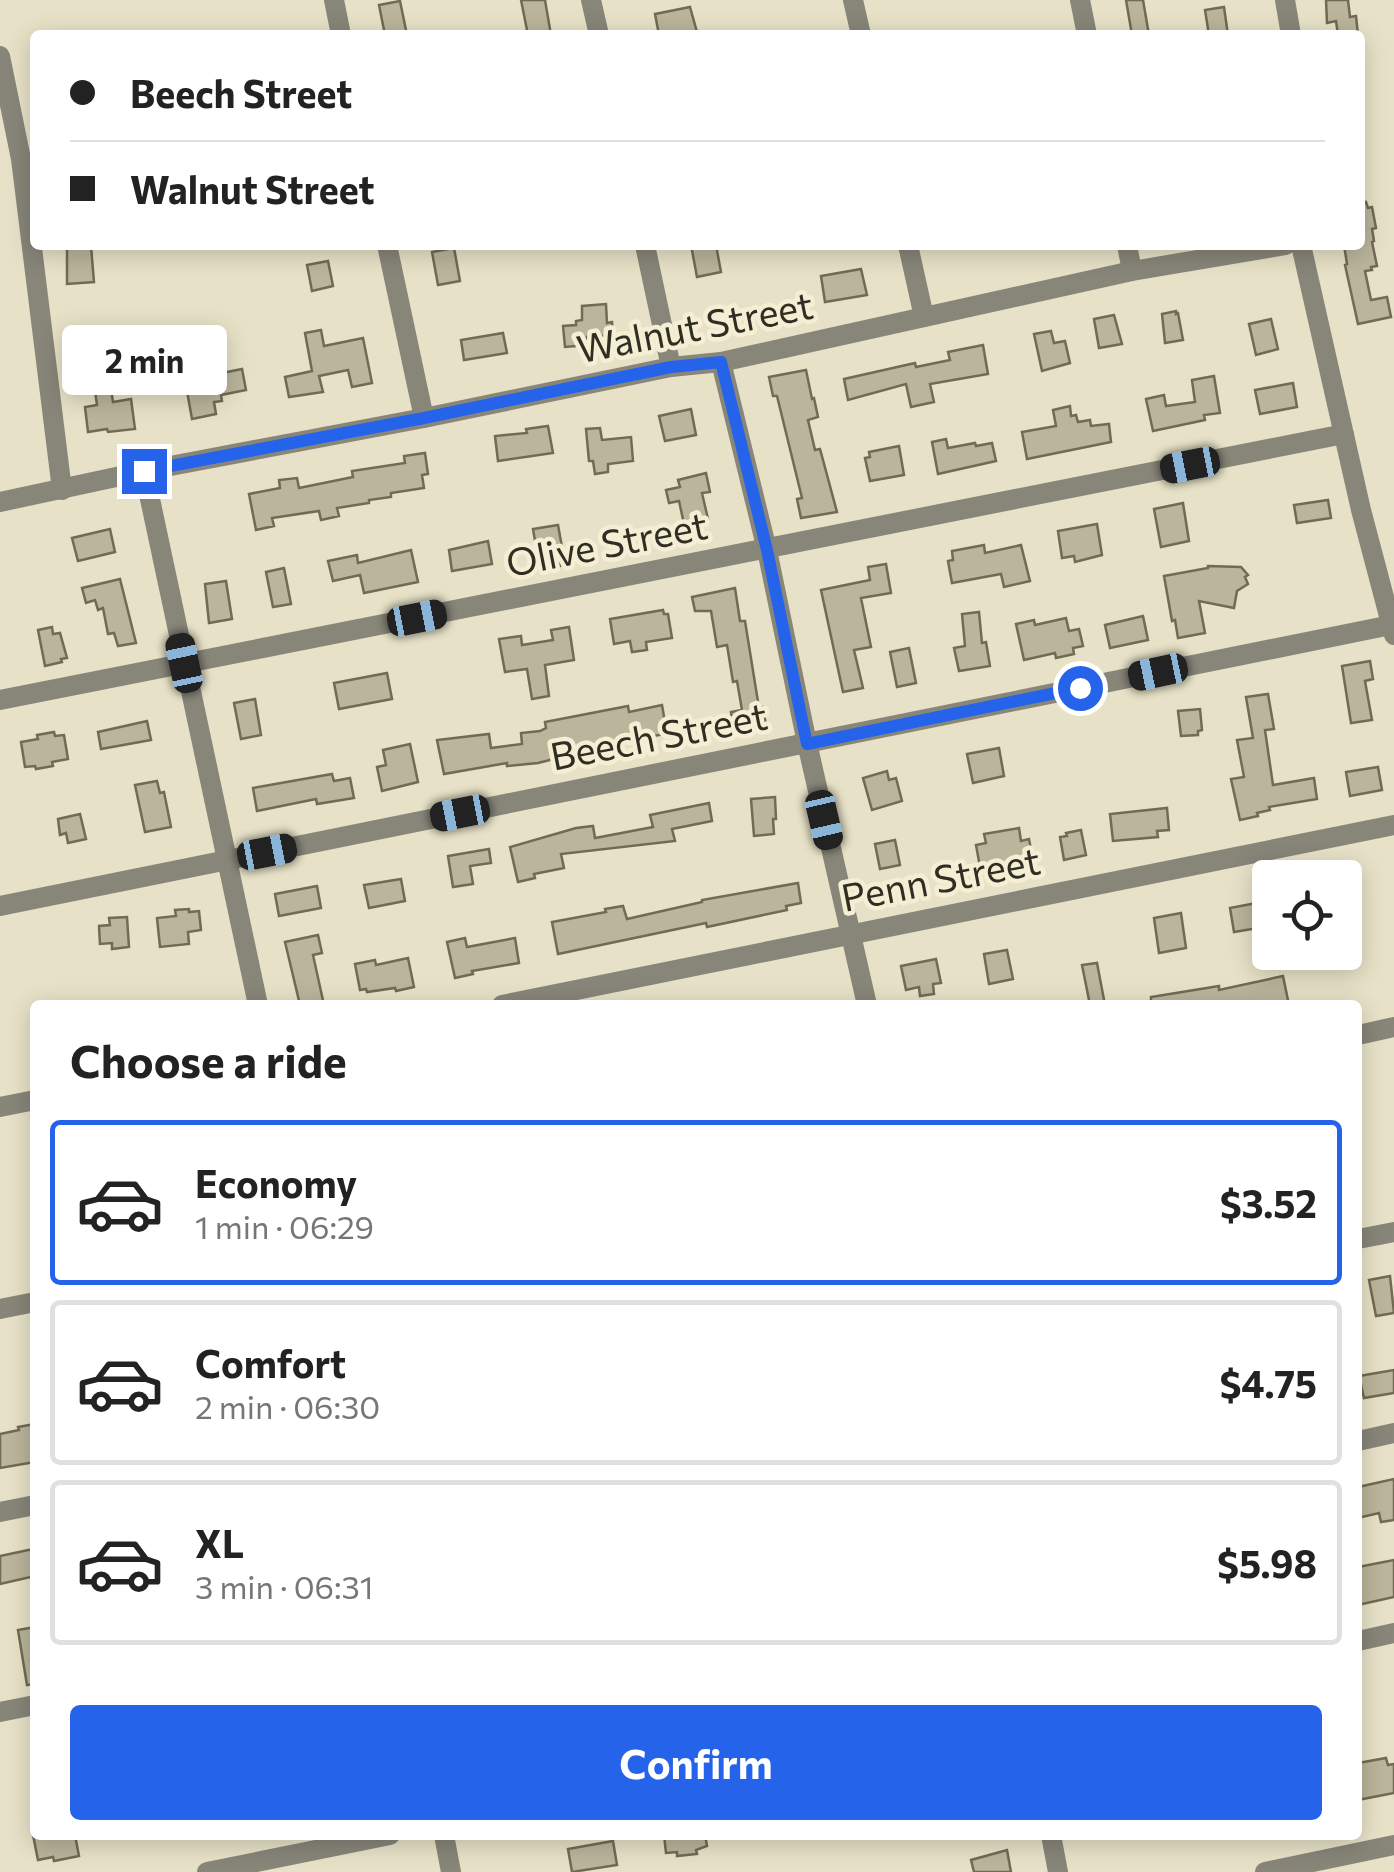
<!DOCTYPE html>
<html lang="en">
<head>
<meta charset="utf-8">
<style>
  :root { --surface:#fff; --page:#f6f6f6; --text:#222; --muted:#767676; --line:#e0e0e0; --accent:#2563eb }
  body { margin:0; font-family:Commissioner,sans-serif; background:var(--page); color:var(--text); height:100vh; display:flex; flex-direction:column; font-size:38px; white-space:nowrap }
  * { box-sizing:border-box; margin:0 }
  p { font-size:32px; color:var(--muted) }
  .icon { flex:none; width:55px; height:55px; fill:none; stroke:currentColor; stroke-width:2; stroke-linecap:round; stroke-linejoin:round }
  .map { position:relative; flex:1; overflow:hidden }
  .drawer { position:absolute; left:30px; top:1000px; width:1332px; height:840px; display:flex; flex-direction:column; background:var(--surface); border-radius:10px; box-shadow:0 5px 25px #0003 }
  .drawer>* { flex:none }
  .guide { position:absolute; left:30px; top:30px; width:1335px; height:220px; border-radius:10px; box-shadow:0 5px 25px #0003; display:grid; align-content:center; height:220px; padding:0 40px; background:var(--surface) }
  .fabs { position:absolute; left:1252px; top:860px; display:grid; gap:20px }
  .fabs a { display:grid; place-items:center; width:110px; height:110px; border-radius:10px; background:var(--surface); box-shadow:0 5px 25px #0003; font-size:50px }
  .end { position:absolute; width:45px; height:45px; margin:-22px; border:12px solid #2563eb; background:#fff; box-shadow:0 0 0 5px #fff }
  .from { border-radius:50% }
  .bubble { position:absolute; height:70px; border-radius:10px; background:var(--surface); box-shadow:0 5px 25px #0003; font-size:32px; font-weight:700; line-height:70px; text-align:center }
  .car { position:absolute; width:30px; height:60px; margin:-30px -15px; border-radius:12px; box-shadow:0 0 8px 2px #0007; background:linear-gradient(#222 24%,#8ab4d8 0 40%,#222 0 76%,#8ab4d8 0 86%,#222 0) }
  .guide b { display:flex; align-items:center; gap:35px; height:95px; font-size:38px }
  .guide b+b { border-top:2px solid var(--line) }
  .guide i { width:25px; height:25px; background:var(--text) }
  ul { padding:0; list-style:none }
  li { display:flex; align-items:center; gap:30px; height:165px; margin:0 20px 15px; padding:0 20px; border:5px solid var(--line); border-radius:10px }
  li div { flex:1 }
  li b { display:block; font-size:38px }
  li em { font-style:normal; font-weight:700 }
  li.active { border-color:var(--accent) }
  li>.icon { width:90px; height:90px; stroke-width:1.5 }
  h2 { padding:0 40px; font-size:45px; line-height:120px }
  .button { display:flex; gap:20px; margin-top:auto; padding:20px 40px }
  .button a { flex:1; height:115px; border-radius:10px; background:var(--accent); color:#fff; font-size:40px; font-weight:700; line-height:115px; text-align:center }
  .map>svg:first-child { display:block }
  .building { fill:#bab59b; stroke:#706b53; stroke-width:2.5 }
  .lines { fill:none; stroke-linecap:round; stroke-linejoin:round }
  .minor { stroke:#888679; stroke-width:20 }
  .tertiary { stroke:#888679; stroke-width:20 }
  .route { stroke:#2563eb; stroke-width:12 }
  .labels { text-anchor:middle; stroke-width:9; stroke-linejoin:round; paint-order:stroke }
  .street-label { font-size:38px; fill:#302e23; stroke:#f4efd4 }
</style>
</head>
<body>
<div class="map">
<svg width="1394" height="1872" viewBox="0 0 1394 1872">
  <rect width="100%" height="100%" fill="#e7e2c7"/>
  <!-- building -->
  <g class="building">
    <path d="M521,0H545L551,35H528Z"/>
    <path d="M1126,0H1143L1149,35H1132Z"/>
    <path d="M1326,0H1348L1350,17L1356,16L1358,35H1338L1336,21L1327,23Z"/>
    <path d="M400,1L407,35H385L379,5Z"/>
    <path d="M690,7L697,32L659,35L655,14Z"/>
    <path d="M1224,7L1228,35H1209L1205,10Z"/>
    <path d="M1366,202L1368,208L1372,207L1376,228L1372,229L1374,241L1372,242L1377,266L1371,267L1372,270L1365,271L1371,300L1387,297L1391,317L1358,324L1345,265L1347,264L1344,245H1360V203Z"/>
    <path d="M691,245H716L721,272L697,277Z"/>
    <path d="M91,246L94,282L67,284V247Z"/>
    <path d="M454,248L460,281L438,285L432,252Z"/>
    <path d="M328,261L333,286L312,291L307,265Z"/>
    <path d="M861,269L867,295L825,302L821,276Z"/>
    <path d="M606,304L607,323L612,322L613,335L587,337L588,345L565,347L563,326L576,325V321L582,320V306Z"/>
    <path d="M1176,311V314L1178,313L1183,340L1165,343L1162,314Z"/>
    <path d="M1114,315L1122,344L1099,348L1094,319Z"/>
    <path d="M1271,319L1278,349L1256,355L1249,324Z"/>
    <path d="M321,330L324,346L363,338L372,383L352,387L348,370L319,376L323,392L289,397L285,377L312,371L305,333Z"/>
    <path d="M1051,331L1054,343L1065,341L1070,363L1042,371L1034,334Z"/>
    <path d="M503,333L507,353L464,360L461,340Z"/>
    <path d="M983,345L988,374L930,384L934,402L911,407L906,384L848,400L844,379L915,363L916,367L950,360L948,352Z"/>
    <path d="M215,365L217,374L242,369L246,390L221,395L222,401L214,402L216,414L192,419L185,380L201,377L200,368Z"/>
    <path d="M806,370L812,399L814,398L818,417L808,420L815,450L820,449L837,512L801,518L797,499L802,498L777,396H773L769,377Z"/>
    <path d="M1214,376L1220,413L1204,415L1205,420L1153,431L1146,399L1164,395L1166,406L1195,402L1192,380Z"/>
    <path d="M1293,383L1297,407L1260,414L1255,390Z"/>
    <path d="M111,389L113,402L131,399L135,429L108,432L107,429L88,432L85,407L97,405L95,391Z"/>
    <path d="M1070,406L1071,416L1076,415L1078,422L1090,420L1091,426L1109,424L1111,442L1027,459L1022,432L1056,426L1053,410Z"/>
    <path d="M691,409L696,435L665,441L659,416Z"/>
    <path d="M548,426L553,453L498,461L495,436L527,433L526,429Z"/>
    <path d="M600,428L602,440L631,437L633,461L608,464V472L595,474L593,461H589L586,429Z"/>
    <path d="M946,439L948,448L975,443L976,446L992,443L996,461L938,474L932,442Z"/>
    <path d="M899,446L904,475L870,481L865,458L870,457L869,452Z"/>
    <path d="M425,453L428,474L422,475L424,488L391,493V497L369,500V503L337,508L339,516L321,520L319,511L272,518L274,526L256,530L249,494L280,488L279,480L297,478L299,488L353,477L352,471L405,463L404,456Z"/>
    <path d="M706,473L710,492L702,493L708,519L684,524L679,501L669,503L666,490L680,487L678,480Z"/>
    <path d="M1328,500L1331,518L1297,523L1294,505Z"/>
    <path d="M1183,503L1189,541L1161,547L1154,509Z"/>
    <path d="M1097,524L1102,555L1075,562L1074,556L1062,558L1058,531Z"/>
    <path d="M558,525L562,547L557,548L560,566L540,570L533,529Z"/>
    <path d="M110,529L115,552L78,561L72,538Z"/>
    <path d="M488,541L492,564L452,571L449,550Z"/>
    <path d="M984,545L985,553L1021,545L1030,581L1004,587L1001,574L952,583L948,561L953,560L952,551Z"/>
    <path d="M411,550L418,582L364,593L360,575L333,581L328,561L357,555L358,563Z"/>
    <path d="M886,564L891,593L861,598L871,647L854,650L863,688L843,692L821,590L870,580L868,567Z"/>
    <path d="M1208,566L1241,567L1248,575L1245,577L1248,584L1237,591L1234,608L1199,601L1205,633L1178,638L1175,620L1172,621L1164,576L1208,568Z"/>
    <path d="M284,568L291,604L273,607L266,572Z"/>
    <path d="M120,579L136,643L118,646L114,633L108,634L103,608L98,610L95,600L86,603L82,588Z"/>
    <path d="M226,581L232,619L209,623L205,584Z"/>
    <path d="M735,588L740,621H745L759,708L763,707L766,726L734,731L731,712L742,710L737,681L733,682L727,645L717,647L711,611H695L692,597Z"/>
    <path d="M663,610L664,614H668L672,638L646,642L647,650L632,652L630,641L614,644L610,619Z"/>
    <path d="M979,612L982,643L986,642L990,666L959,671L954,648L965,646L962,614Z"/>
    <path d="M1143,616L1148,640L1110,648L1105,625Z"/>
    <path d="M1066,618L1069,631L1079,629L1083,646L1073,648L1074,654L1056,658L1055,653L1024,660L1016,624L1034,620L1035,625Z"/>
    <path d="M52,627L53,634L60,633L67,658L61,659L62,662L45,666L38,630Z"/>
    <path d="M569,627L574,660L545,665L549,696L532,699L527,669L505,672L499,639L521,636L522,645L553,640L551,630Z"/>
    <path d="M909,648L916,683L897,687L890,652Z"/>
    <path d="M1370,661L1373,679L1365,681L1372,720L1351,723L1342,666Z"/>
    <path d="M387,673L392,699L339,709L334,683Z"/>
    <path d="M1268,694L1274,729L1265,730L1273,785L1314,778L1317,799L1269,807L1270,810L1257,813L1258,816L1240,820L1231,779L1244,777L1237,740L1253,738L1246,697Z"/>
    <path d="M255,699L261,735L241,739L234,703Z"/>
    <path d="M662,705L667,734L617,741L570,752V755L538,763L507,766V763L444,774L437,740L489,734L491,748L522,744L521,733L540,731L546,728L545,722L628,706L629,712Z"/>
    <path d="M1200,709L1202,730L1198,731V735L1181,736L1178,711Z"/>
    <path d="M147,721L151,740L101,749L98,732Z"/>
    <path d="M54,732L55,736L64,735L68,759L52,762L53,766L36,769L35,766L25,767L21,742L38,739L37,735Z"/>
    <path d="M410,744L418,782L382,791L377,767L386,765L383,750Z"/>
    <path d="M999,748L1004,776L973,783L967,754Z"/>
    <path d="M1378,767L1382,790L1350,796L1346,772Z"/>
    <path d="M887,771L889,780L896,778L902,801L872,810L863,778Z"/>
    <path d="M332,774L334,781L350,778L354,798L317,804L316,799L257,811L253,788Z"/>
    <path d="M157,781L160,793L164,792L171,827L145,832L135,785Z"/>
    <path d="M775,797L776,819H773L774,834L754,836L751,799Z"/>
    <path d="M709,803L712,821L672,829L675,841L561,854L564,868L534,874L535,878L518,882L510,847L576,828L593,826L595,838L653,827L650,815Z"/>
    <path d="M1167,808L1169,830L1157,831L1158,837L1113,841L1110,814Z"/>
    <path d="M80,814L86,839L68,843L66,833L60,835L58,819Z"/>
    <path d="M1019,828L1021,841L1029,839L1033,860L980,867L976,845L986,843L984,834Z"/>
    <path d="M1081,830L1086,855L1064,860L1060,837L1067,836L1066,833Z"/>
    <path d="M895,840L900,865L880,869L875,844Z"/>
    <path d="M489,849L491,863L470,866L473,884L453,887L448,856Z"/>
    <path d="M401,879L405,901L369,908L364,885Z"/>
    <path d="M798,883L801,903L786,906L787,910L707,927L706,923L558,954L552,922L606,912L605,909L623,906L627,919L702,902V900Z"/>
    <path d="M317,886L321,908L279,916L275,894Z"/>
    <path d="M1267,901L1270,926L1234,932L1230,908Z"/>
    <path d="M189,909V912L199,911L201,930L188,932L189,944L160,947L157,918L176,916L175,910Z"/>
    <path d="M1181,913L1186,948L1159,953L1154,918Z"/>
    <path d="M127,917L129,947L112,949V943L100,944L99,926L110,925L109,918Z"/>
    <path d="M318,935L322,953L313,955L324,1005H300L285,942Z"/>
    <path d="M465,938L467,947L515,938L519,963L472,971L473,974L455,978L447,942Z"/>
    <path d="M1007,950L1013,979L989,984L984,954Z"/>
    <path d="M408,958L414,987L396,991L395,988L367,992L366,989L360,990L355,964L375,960L376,965Z"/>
    <path d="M936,959L941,983L933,984L934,994L920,996L919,987L906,990L901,966Z"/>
    <path d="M1097,963L1105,1005H1090L1082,965Z"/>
    <path d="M1283,976L1289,1005H1151V997L1219,986V990Z"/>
    <path d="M1390,1276L1394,1313L1376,1316L1369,1280Z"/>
    <path d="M1394,1370V1393L1364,1398L1359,1376Z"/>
    <path d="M35,1424V1462L0,1468V1434L19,1430L18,1427Z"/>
    <path d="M1394,1479V1520L1381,1522L1379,1513L1358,1518V1487Z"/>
    <path d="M33,1549L35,1576L0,1584V1556Z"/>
    <path d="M1394,1560V1597L1358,1605V1567Z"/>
    <path d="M35,1627V1684L27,1685L18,1630Z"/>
    <path d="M1386,1758L1388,1765L1394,1764V1793L1358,1800V1763Z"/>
    <path d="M33,1835H75L79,1856L54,1861L53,1857L38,1860Z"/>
    <path d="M664,1835H705L707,1846L696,1850L697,1854L677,1856V1852L666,1853Z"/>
    <path d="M613,1841L617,1865L572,1872L568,1849Z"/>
    <path d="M1007,1850L1011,1872H974L971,1860Z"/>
  </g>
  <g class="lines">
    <!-- minor -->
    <g class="minor">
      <path d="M334,0L341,35"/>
      <path d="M591,0L599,35"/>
      <path d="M853,0L861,35"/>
      <path d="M1080,0L1087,35"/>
      <path d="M1285,0L1291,35"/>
      <path d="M0,56L21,159L62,490"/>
      <path d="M387,245L424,418"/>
      <path d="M645,245L671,367"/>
      <path d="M908,245L924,317"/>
      <path d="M1127,245L1132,271"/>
      <path d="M1301,245L1361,510L1394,635"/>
      <path d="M721,362L767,550L807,743L867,1005"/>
      <path d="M144,471L258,1005"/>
      <path d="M0,502L144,471L424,418L671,367L721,362L1132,271L1286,245"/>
      <path d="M0,700L1344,434"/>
      <path d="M0,906L1391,625"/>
      <path d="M502,1005L1394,825"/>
      <path d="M1358,1035L1394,1027"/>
      <path d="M0,1107L35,1100"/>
      <path d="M1358,1239L1394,1232"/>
      <path d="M0,1309L35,1302"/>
      <path d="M1358,1441L1394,1433"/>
      <path d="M0,1512L35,1505"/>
      <path d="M0,1712L35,1705"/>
      <path d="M444,1835L451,1872"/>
      <path d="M1051,1835L1058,1872"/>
      <path d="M1265,1872L1394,1845"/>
    </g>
    <!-- tertiary -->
    <g class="tertiary">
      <path d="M1358,1641L1394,1633"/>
      <path d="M207,1872L390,1835"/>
    </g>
  </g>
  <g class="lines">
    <!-- route -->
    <path class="route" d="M144,471L424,418L671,367L721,362L767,550L807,744L1080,688"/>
  </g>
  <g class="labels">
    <!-- street labels -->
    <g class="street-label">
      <text transform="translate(695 328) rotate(-11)" y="13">Walnut Street</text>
      <text transform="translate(607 545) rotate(-11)" y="13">Olive Street</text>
      <text transform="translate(659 737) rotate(-11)" y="13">Beech Street</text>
      <text transform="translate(941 880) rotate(-11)" y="13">Penn Street</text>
    </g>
  </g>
</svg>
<div class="fabs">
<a><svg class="icon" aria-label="locate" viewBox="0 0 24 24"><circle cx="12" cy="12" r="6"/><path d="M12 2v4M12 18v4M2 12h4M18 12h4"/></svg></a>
</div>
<i class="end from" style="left:1080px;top:688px"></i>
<i class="end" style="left:144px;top:471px"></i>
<div class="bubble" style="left:62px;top:325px;width:165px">2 min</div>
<i class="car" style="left:1190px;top:465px;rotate:259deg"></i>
<i class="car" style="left:417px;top:618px;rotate:79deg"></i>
<i class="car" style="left:184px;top:663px;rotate:348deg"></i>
<i class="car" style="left:1158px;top:672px;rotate:258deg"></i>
<i class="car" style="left:460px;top:813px;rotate:259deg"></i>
<i class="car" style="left:824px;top:820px;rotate:167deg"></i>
<i class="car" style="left:267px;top:852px;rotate:79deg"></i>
<div class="guide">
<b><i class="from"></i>Beech Street</b>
<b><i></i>Walnut Street</b>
</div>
<section class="drawer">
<h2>Choose a ride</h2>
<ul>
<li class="active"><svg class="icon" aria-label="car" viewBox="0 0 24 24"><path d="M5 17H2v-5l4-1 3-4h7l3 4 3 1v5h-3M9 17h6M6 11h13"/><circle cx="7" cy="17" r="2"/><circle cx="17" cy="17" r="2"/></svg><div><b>Economy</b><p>1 min · 06:29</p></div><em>$3.52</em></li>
<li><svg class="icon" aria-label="car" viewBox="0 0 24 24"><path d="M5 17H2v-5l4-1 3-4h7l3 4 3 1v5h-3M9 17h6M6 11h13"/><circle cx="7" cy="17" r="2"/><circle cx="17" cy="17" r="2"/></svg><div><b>Comfort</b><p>2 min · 06:30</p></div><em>$4.75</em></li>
<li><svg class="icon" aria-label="car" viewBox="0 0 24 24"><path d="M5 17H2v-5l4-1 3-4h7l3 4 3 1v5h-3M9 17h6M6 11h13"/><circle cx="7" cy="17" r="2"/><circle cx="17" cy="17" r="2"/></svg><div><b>XL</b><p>3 min · 06:31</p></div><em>$5.98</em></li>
</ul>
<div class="button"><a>Confirm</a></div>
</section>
</div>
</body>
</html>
